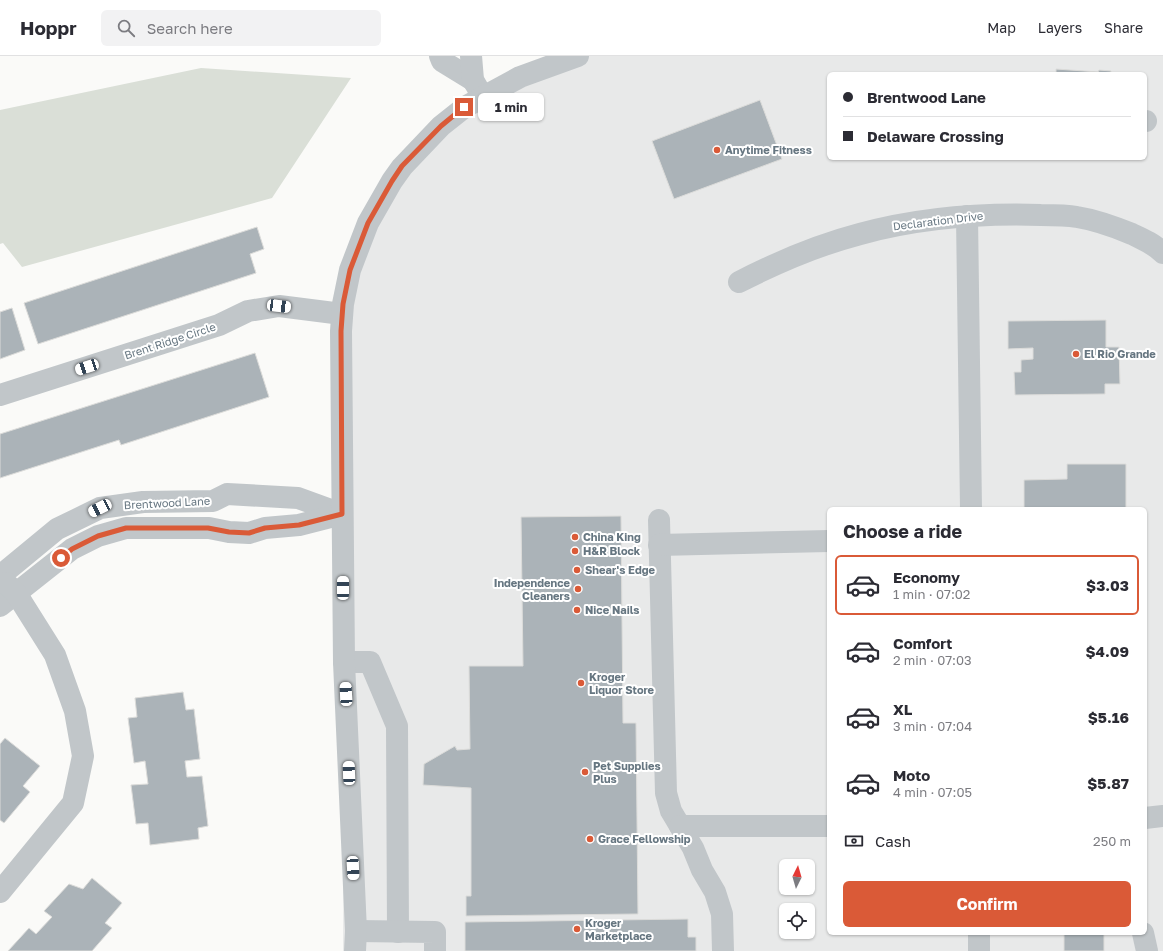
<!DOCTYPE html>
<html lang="en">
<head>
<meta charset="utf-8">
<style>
  :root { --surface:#fff; --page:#f2f2f3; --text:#2b2b33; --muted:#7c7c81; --line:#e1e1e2; --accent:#da5a37 }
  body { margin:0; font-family:"Golos Text",sans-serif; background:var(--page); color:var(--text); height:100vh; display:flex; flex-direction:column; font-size:15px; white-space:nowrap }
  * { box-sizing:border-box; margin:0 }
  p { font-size:13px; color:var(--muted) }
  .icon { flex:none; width:22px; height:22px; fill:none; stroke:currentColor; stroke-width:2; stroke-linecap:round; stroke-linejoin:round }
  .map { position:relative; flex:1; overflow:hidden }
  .details { position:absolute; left:827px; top:451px; width:320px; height:428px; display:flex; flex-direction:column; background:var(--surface); border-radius:6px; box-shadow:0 1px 3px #0004 }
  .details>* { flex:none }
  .top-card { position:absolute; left:827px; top:16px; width:320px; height:88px; border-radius:6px; box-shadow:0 1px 3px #0004; display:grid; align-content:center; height:88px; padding:0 16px; background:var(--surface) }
  .needle { width:26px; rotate:5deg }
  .tools { position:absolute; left:779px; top:803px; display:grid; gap:8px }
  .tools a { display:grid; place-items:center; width:36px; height:36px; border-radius:6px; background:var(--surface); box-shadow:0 1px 3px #0004; font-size:20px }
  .end { position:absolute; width:18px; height:18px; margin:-9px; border:5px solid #da5a37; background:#fff; box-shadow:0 0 0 2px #fff }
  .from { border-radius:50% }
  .bubble { position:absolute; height:28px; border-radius:6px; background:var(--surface); box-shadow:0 1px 3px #0004; font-size:13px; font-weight:700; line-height:28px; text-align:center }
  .car { position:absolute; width:12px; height:24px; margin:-12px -6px; border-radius:5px; box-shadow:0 0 3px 1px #0007; background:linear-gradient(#fff 24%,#345 0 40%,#fff 0 76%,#345 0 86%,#fff 0) }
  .top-card b { display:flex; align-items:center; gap:14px; height:38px; font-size:15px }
  .top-card b+b { border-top:1px solid var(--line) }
  .top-card i { width:10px; height:10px; background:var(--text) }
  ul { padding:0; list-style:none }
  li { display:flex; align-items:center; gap:12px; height:60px; margin:0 8px 6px; padding:0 8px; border:2px solid transparent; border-radius:6px }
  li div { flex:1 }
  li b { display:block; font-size:15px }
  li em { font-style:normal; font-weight:700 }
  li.selected { border-color:var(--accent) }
  li>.icon { width:36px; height:36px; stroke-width:1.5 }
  h2 { padding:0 16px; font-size:18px; line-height:48px }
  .pay { display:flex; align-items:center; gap:10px; height:44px; padding:0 16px; font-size:15px }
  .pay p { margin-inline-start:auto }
  .primary-button { display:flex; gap:8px; margin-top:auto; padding:8px 16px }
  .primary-button a { flex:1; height:46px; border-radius:6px; background:var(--accent); color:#fff; font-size:16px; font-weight:700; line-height:46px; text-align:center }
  header { display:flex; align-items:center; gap:24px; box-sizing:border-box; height:56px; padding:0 20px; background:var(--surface); border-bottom:1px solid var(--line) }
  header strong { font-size:19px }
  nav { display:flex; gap:22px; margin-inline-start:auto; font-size:14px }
  .search { width:280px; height:36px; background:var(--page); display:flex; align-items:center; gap:10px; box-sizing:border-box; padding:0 14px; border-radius:6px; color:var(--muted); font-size:15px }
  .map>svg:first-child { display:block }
  .built { fill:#e8e9e9; fill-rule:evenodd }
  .green { fill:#dadfd7 }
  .building { fill:#abb3b8; stroke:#dcdcda }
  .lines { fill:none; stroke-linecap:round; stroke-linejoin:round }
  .minor { stroke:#c1c6c9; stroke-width:22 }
  .route { stroke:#da5a37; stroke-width:5 }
  .poi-dot { fill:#da5a37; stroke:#fff; stroke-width:1.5 }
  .labels { text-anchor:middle; stroke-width:4; stroke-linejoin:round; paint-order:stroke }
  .poi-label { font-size:11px; font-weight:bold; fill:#667681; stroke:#fff; text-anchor:start }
  .street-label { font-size:11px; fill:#667681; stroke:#fff }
</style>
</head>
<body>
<header>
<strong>Hoppr</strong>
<div class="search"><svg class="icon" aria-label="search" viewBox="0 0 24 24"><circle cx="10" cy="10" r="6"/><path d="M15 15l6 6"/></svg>Search here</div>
<nav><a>Map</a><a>Layers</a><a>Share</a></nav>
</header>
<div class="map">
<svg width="1163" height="895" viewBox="0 0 1163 895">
  <rect width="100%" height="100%" fill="#fafaf8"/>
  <!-- built -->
  <path class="built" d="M578,0H1163V895H343L344,606L341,275L368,167L441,70ZM829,18H1145V102H829ZM829,453H1145V877H829ZM786,810H808V832H786ZM786,854H808V876H786Z"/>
  <!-- green -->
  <path class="green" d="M201,12L351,22L272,142L22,211L3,187L0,188V54Z"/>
  <!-- building -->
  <g class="building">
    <path d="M1056,13L1098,16L1099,14L1111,15V17L1123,18H1056Z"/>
    <path d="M760,44L782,103L674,143L652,85Z"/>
    <path d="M257,171L264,193L250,198L256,217L38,288L24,247Z"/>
    <path d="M12,252L25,294L0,303V256Z"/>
    <path d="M1106,264V291H1119L1120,328H1105V338L1015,339L1014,316H1021V304L1033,303V292L1008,293V265Z"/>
    <path d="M255,297L269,341L121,389L119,384L0,422V378Z"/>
    <path d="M1067,408H1126V453H1024V424L1067,423Z"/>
    <path d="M621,460L623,667H636L638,858L466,860V840H471V732L423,729L424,708L455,690L457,694L470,693L469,610H523L521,461Z"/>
    <path d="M183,636L186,654L194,653L200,703L185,705L187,721L202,720L208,770L198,772L199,783L150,789L148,767L136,768L131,729L148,728L145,705L134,707L128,662L137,661L135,642Z"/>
    <path d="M5,682L40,710L23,730L30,736L4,767L0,764V688Z"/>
    <path d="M92,822L122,847L105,867L112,872L92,895H8L29,872L36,878L52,861L44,855L69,828L83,833Z"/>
    <path d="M688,863V881H696V895H465V866Z"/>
    <rect x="1064" y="877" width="40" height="18"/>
  </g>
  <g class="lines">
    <!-- minor -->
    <g class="minor">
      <path d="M440,0L442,5L473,24"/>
      <path d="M471,0L473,24L483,41"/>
      <path d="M1145,65H1146"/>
      <path d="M967,160L971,453"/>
      <path d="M739,226C778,206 818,189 860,178C919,162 980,157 1041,159C1053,159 1066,159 1077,161C1096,164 1115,171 1132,178C1144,184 1153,187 1163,197"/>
      <path d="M0,339L219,269L248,255L279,250L342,258"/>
      <path d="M659,464L666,737L671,755L693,792L702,814L715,836L722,858L723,895"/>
      <path d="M659,489L829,485"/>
      <path d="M0,520L57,473L100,452L143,446L213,445L227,438L298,442L342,458"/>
      <path d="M0,550L72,493L98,480L126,472H209L229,476L249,477L265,472L299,469L342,458"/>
      <path d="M344,606H370L397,670L398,876"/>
      <path d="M1145,762L1163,760"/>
      <path d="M680,770H829"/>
      <path d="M0,836L73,747L83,700L75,655L55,599L16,537L6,527"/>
      <path d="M356,875L435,876V895"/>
      <path d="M979,877V895"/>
      <path d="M1143,877L1147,895"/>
      <path d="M355,895L356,875L344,606L341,275L343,248L350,214L368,167L392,125L402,111L441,70L465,51L520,21L578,0"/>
    </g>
  </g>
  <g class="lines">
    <!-- route -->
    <path class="route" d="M61,502L72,493L98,480L126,472H208L229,476L249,477L265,472L299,469L342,458L341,275L343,248L350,214L368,167L392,125L402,110L441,70L464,51"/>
  </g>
  <!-- markers -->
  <g class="poi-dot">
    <circle cx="717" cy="94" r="4"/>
    <circle cx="1076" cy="298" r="4"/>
    <circle cx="575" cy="481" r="4"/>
    <circle cx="575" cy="495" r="4"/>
    <circle cx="577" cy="514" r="4"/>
    <circle cx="578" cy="533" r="4"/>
    <circle cx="577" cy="554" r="4"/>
    <circle cx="581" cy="627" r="4"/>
    <circle cx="585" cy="716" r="4"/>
    <circle cx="590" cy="783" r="4"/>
    <circle cx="577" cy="873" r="4"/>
  </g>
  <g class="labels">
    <!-- poi labels -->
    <g class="poi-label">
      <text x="725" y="98">Anytime Fitness</text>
      <text x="1084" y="302">El Rio Grande</text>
      <text x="583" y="485">China King</text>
      <text x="583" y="499">H&amp;R Block</text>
      <text x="585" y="518">Shear's Edge</text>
      <text x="570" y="531" text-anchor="end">Independence<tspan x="570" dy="13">Cleaners</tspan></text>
      <text x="585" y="558">Nice Nails</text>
      <text x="589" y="625">Kroger<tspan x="589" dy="13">Liquor Store</tspan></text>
      <text x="593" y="714">Pet Supplies<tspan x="593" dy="13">Plus</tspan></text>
      <text x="598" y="787">Grace Fellowship</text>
      <text x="585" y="871">Kroger<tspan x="585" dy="13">Marketplace</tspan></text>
    </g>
    <!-- street labels -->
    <g class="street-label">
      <text transform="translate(938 165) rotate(-7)" y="4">Declaration Drive</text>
      <text transform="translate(170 285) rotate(-18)" y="4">Brent Ridge Circle</text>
      <text transform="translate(167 447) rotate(-3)" y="4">Brentwood Lane</text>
    </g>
  </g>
</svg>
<div class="tools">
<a><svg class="needle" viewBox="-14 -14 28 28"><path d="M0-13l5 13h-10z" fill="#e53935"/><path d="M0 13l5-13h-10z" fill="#7c7c81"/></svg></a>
<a><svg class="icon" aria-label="locate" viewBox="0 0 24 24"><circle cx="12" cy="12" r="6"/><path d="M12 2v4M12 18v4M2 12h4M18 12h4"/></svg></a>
</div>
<i class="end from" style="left:61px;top:502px"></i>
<i class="end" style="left:464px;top:51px"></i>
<div class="bubble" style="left:478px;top:37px;width:66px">1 min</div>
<i class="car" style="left:279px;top:250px;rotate:97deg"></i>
<i class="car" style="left:87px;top:311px;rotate:252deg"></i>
<i class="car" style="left:100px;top:452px;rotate:244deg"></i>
<i class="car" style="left:343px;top:532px;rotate:0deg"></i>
<i class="car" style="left:346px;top:638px;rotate:357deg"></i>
<i class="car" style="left:349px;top:717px;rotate:358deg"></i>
<i class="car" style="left:353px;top:812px;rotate:177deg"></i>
<div class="top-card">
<b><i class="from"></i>Brentwood Lane</b>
<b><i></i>Delaware Crossing</b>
</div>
<section class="details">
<h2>Choose a ride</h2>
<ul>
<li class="selected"><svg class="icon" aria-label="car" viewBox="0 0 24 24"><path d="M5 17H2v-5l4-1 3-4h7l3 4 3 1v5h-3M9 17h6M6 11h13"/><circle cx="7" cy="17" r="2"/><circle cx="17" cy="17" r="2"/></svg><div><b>Economy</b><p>1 min · 07:02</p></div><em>$3.03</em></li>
<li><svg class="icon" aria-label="car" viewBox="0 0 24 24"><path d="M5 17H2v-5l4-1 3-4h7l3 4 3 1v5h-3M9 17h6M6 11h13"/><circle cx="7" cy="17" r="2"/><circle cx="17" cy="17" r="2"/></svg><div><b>Comfort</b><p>2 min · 07:03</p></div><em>$4.09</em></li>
<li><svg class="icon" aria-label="car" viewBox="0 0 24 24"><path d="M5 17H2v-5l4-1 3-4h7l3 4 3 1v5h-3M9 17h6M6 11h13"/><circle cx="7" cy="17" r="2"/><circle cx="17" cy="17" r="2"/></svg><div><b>XL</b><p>3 min · 07:04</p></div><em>$5.16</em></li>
<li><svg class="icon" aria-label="car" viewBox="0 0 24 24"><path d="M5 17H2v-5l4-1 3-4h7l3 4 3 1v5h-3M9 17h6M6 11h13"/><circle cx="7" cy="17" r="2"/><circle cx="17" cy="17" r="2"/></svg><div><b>Moto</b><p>4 min · 07:05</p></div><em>$5.87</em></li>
</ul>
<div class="pay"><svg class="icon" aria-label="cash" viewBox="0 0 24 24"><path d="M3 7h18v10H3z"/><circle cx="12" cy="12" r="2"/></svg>Cash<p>250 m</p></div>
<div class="primary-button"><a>Confirm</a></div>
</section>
</div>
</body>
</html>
